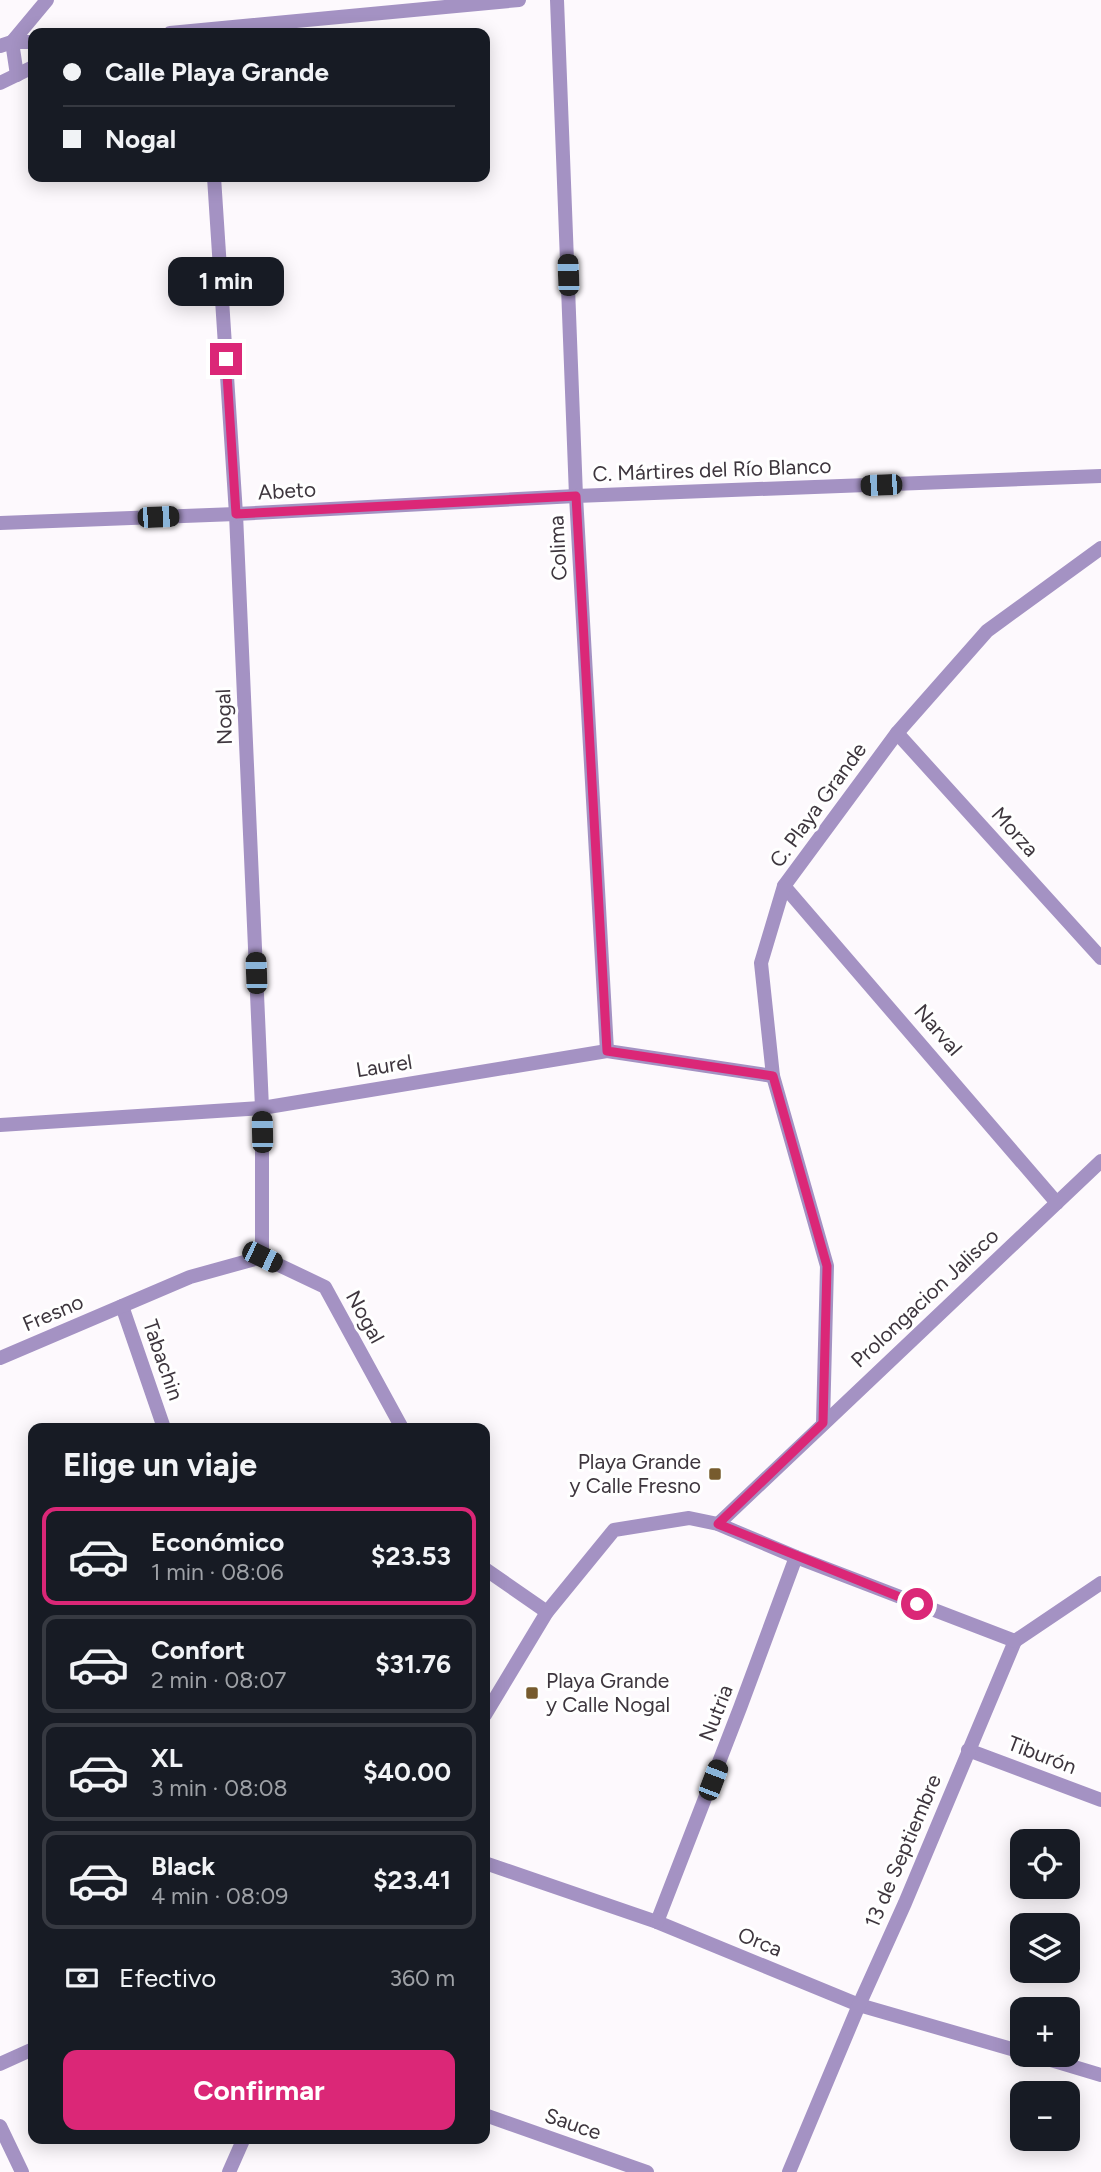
<!DOCTYPE html>
<html lang="es">
<head>
<meta charset="utf-8">
<style>
  :root { --surface:#171b24; --page:#242831; --text:#f1f3f6; --muted:#9ea1a6; --line:#363941; --accent:#db2777 }
  body { margin:0; font-family:Figtree,sans-serif; background:var(--page); color:var(--text); height:100vh; display:flex; flex-direction:column; font-size:26px; white-space:nowrap }
  * { box-sizing:border-box; margin:0 }
  p { font-size:23px; color:var(--muted) }
  .icon { flex:none; width:38px; height:38px; fill:none; stroke:currentColor; stroke-width:2; stroke-linecap:round; stroke-linejoin:round }
  .map { position:relative; flex:1; overflow:hidden }
  .side { position:absolute; left:28px; top:1423px; width:462px; height:721px; display:flex; flex-direction:column; background:var(--surface); border-radius:14px; box-shadow:0 4px 18px #0003 }
  .side>* { flex:none }
  .guide { position:absolute; left:28px; top:28px; width:462px; height:154px; border-radius:14px; box-shadow:0 4px 18px #0003; display:grid; align-content:center; height:154px; padding:0 35px; background:var(--surface) }
  .buttons { position:absolute; left:1010px; top:1829px; display:grid; gap:14px }
  .buttons a { display:grid; place-items:center; width:70px; height:70px; border-radius:14px; background:var(--surface); box-shadow:0 4px 18px #0003; font-size:35px }
  .end { position:absolute; width:32px; height:32px; margin:-16px; border:9px solid #db2777; background:#fff; box-shadow:0 0 0 4px #fff }
  .from { border-radius:50% }
  .bubble { position:absolute; height:49px; border-radius:14px; background:var(--surface); box-shadow:0 4px 18px #0003; font-size:23px; font-weight:700; line-height:49px; text-align:center }
  .car { position:absolute; width:21px; height:42px; margin:-21px -10px; border-radius:9px; box-shadow:0 0 5px 2px #0007; background:linear-gradient(#222 24%,#8ab4d8 0 40%,#222 0 76%,#8ab4d8 0 86%,#222 0) }
  .guide b { display:flex; align-items:center; gap:24px; height:66px; font-size:26px }
  .guide b+b { border-top:2px solid var(--line) }
  .guide i { width:18px; height:18px; background:var(--text) }
  ul { padding:0; list-style:none }
  li { display:flex; align-items:center; gap:21px; height:98px; margin:0 14px 10px; padding:0 21px; border:4px solid var(--line); border-radius:14px }
  li div { flex:1 }
  li b { display:block; font-size:26px }
  li em { font-style:normal; font-weight:700 }
  li.on { border-color:var(--accent) }
  li>.icon { width:63px; height:63px; stroke-width:1.5 }
  h2 { padding:0 35px; font-size:32px; line-height:84px }
  .pay { display:flex; align-items:center; gap:18px; height:77px; padding:0 35px; font-size:26px }
  .pay p { margin-inline-start:auto }
  .primary-button { display:flex; gap:14px; margin-top:auto; padding:14px 35px }
  .primary-button a { flex:1; height:80px; border-radius:14px; background:var(--accent); color:#fff; font-size:28px; font-weight:700; line-height:80px; text-align:center }
  .map>svg:first-child { display:block }
  .lines { fill:none; stroke-linecap:round; stroke-linejoin:round }
  .minor { stroke:#a492c3; stroke-width:14 }
  .tertiary { stroke:#a492c3; stroke-width:14 }
  .route { stroke:#db2777; stroke-width:9 }
  .poi-dot { fill:#775b2e; stroke:#fff; stroke-width:2.5 }
  .labels { text-anchor:middle; stroke-width:6; stroke-linejoin:round; paint-order:stroke }
  .street-label { font-size:21px; fill:#3e363e; stroke:#fff }
  .poi-label { font-size:21px; fill:#3e363e; stroke:#fff; text-anchor:end }
</style>
</head>
<body>
<div class="map">
<svg width="1101" height="2172" viewBox="0 0 1101 2172">
  <rect width="100%" height="100%" fill="#fdf9fd"/>
  <g class="lines">
    <!-- minor -->
    <g class="minor">
      <path d="M557,0L576,496L607,1051"/>
      <path d="M17,75L12,42L47,0"/>
      <path d="M214,177L236,514L262,1108V1257"/>
      <path d="M0,523L236,514L576,496L1101,476"/>
      <path d="M897,733L1101,958"/>
      <path d="M784,886L1057,1203"/>
      <path d="M0,1125L262,1108L607,1051L773,1076"/>
      <path d="M122,1306L164,1428"/>
      <path d="M0,1358L190,1277L262,1257L325,1287L402,1428"/>
      <path d="M823,1423L827,1266L773,1076L761,963L784,886L897,733L987,631L1101,548"/>
      <path d="M718,1524L1101,1161"/>
      <path d="M485,1569L547,1612"/>
      <path d="M968,1750L1101,1800"/>
      <path d="M485,1863L657,1922L859,2005L1022,2052"/>
      <path d="M657,1922L740,1708L796,1557"/>
      <path d="M1031,2054L1101,2075"/>
      <path d="M0,2064L33,2049"/>
      <path d="M485,2115L647,2172"/>
      <path d="M0,2126L22,2172"/>
      <path d="M789,2172L859,2005L905,1903L1015,1641"/>
    </g>
    <!-- tertiary -->
    <g class="tertiary">
      <path d="M170,33L519,0"/>
      <path d="M0,46L12,42H33"/>
      <path d="M0,83L33,67"/>
      <path d="M485,1715L547,1612L614,1530L689,1518L718,1524L796,1557L1015,1641L1101,1583"/>
      <path d="M229,2172L244,2138"/>
    </g>
  </g>
  <g class="lines">
    <!-- route -->
    <path class="route" d="M226,359L236,514L576,496L607,1051L773,1076L827,1266L823,1423L718,1524L917,1604"/>
  </g>
  <!-- markers -->
  <g class="poi-dot">
    <rect x="708" y="1467" width="14" height="14" rx="3.5"/>
    <rect x="525" y="1686" width="14" height="14" rx="3.5"/>
  </g>
  <g class="labels">
    <!-- street labels -->
    <g class="street-label">
      <text transform="translate(712 470) rotate(-2)" y="7">C. Mártires del Río Blanco</text>
      <text transform="translate(287 491) rotate(-3)" y="7">Abeto</text>
      <text transform="translate(558 548) rotate(-93)" y="7">Colima</text>
      <text transform="translate(224 717) rotate(-92)" y="7">Nogal</text>
      <text transform="translate(818 805) rotate(-54)" y="7">C. Playa Grande</text>
      <text transform="translate(1015 832) rotate(48)" y="7">Morza</text>
      <text transform="translate(938 1030) rotate(49)" y="7">Narval</text>
      <text transform="translate(384 1066) rotate(-9)" y="7">Laurel</text>
      <text transform="translate(925 1298) rotate(-43)" y="7">Prolongacion Jalisco</text>
      <text transform="translate(53 1313) rotate(-23)" y="7">Fresno</text>
      <text transform="translate(365 1317) rotate(61)" y="7">Nogal</text>
      <text transform="translate(163 1360) rotate(71)" y="7">Tabachin</text>
      <text transform="translate(716 1713) rotate(-69)" y="7">Nutria</text>
      <text transform="translate(1042 1755) rotate(21)" y="7">Tiburón</text>
      <text transform="translate(903 1851) rotate(-67)" y="7">13 de Septiembre</text>
      <text transform="translate(760 1942) rotate(22)" y="7">Orca</text>
      <text transform="translate(573 2124) rotate(19)" y="7">Sauce</text>
    </g>
    <!-- poi labels -->
    <g class="poi-label">
      <text x="701" y="1469">Playa Grande<tspan x="701" dy="24">y Calle Fresno</tspan></text>
      <text x="546" y="1688" text-anchor="start">Playa Grande<tspan x="546" dy="24">y Calle Nogal</tspan></text>
    </g>
  </g>
</svg>
<div class="buttons">
<a><svg class="icon" aria-label="locate" viewBox="0 0 24 24"><circle cx="12" cy="12" r="6"/><path d="M12 2v4M12 18v4M2 12h4M18 12h4"/></svg></a>
<a><svg class="icon" aria-label="layers" viewBox="0 0 24 24"><path d="M12 4l9 5-9 5-9-5zM3 14l9 5 9-5"/></svg></a>
<a>+</a>
<a>−</a>
</div>
<i class="end from" style="left:917px;top:1604px"></i>
<i class="end" style="left:226px;top:359px"></i>
<div class="bubble" style="left:168px;top:257px;width:116px">1 min</div>
<i class="car" style="left:568px;top:275px;rotate:358deg"></i>
<i class="car" style="left:881px;top:485px;rotate:268deg"></i>
<i class="car" style="left:158px;top:517px;rotate:88deg"></i>
<i class="car" style="left:256px;top:973px;rotate:358deg"></i>
<i class="car" style="left:262px;top:1132px;rotate:359deg"></i>
<i class="car" style="left:262px;top:1257px;rotate:116deg"></i>
<i class="car" style="left:713px;top:1780px;rotate:21deg"></i>
<div class="guide">
<b><i class="from"></i>Calle Playa Grande</b>
<b><i></i>Nogal</b>
</div>
<section class="side">
<h2>Elige un viaje</h2>
<ul>
<li class="on"><svg class="icon" aria-label="car" viewBox="0 0 24 24"><path d="M5 17H2v-5l4-1 3-4h7l3 4 3 1v5h-3M9 17h6M6 11h13"/><circle cx="7" cy="17" r="2"/><circle cx="17" cy="17" r="2"/></svg><div><b>Económico</b><p>1 min · 08:06</p></div><em>$23.53</em></li>
<li><svg class="icon" aria-label="car" viewBox="0 0 24 24"><path d="M5 17H2v-5l4-1 3-4h7l3 4 3 1v5h-3M9 17h6M6 11h13"/><circle cx="7" cy="17" r="2"/><circle cx="17" cy="17" r="2"/></svg><div><b>Confort</b><p>2 min · 08:07</p></div><em>$31.76</em></li>
<li><svg class="icon" aria-label="car" viewBox="0 0 24 24"><path d="M5 17H2v-5l4-1 3-4h7l3 4 3 1v5h-3M9 17h6M6 11h13"/><circle cx="7" cy="17" r="2"/><circle cx="17" cy="17" r="2"/></svg><div><b>XL</b><p>3 min · 08:08</p></div><em>$40.00</em></li>
<li><svg class="icon" aria-label="car" viewBox="0 0 24 24"><path d="M5 17H2v-5l4-1 3-4h7l3 4 3 1v5h-3M9 17h6M6 11h13"/><circle cx="7" cy="17" r="2"/><circle cx="17" cy="17" r="2"/></svg><div><b>Black</b><p>4 min · 08:09</p></div><em>$23.41</em></li>
</ul>
<div class="pay"><svg class="icon" aria-label="cash" viewBox="0 0 24 24"><path d="M3 7h18v10H3z"/><circle cx="12" cy="12" r="2"/></svg>Efectivo<p>360 m</p></div>
<div class="primary-button"><a>Confirmar</a></div>
</section>
</div>
</body>
</html>
